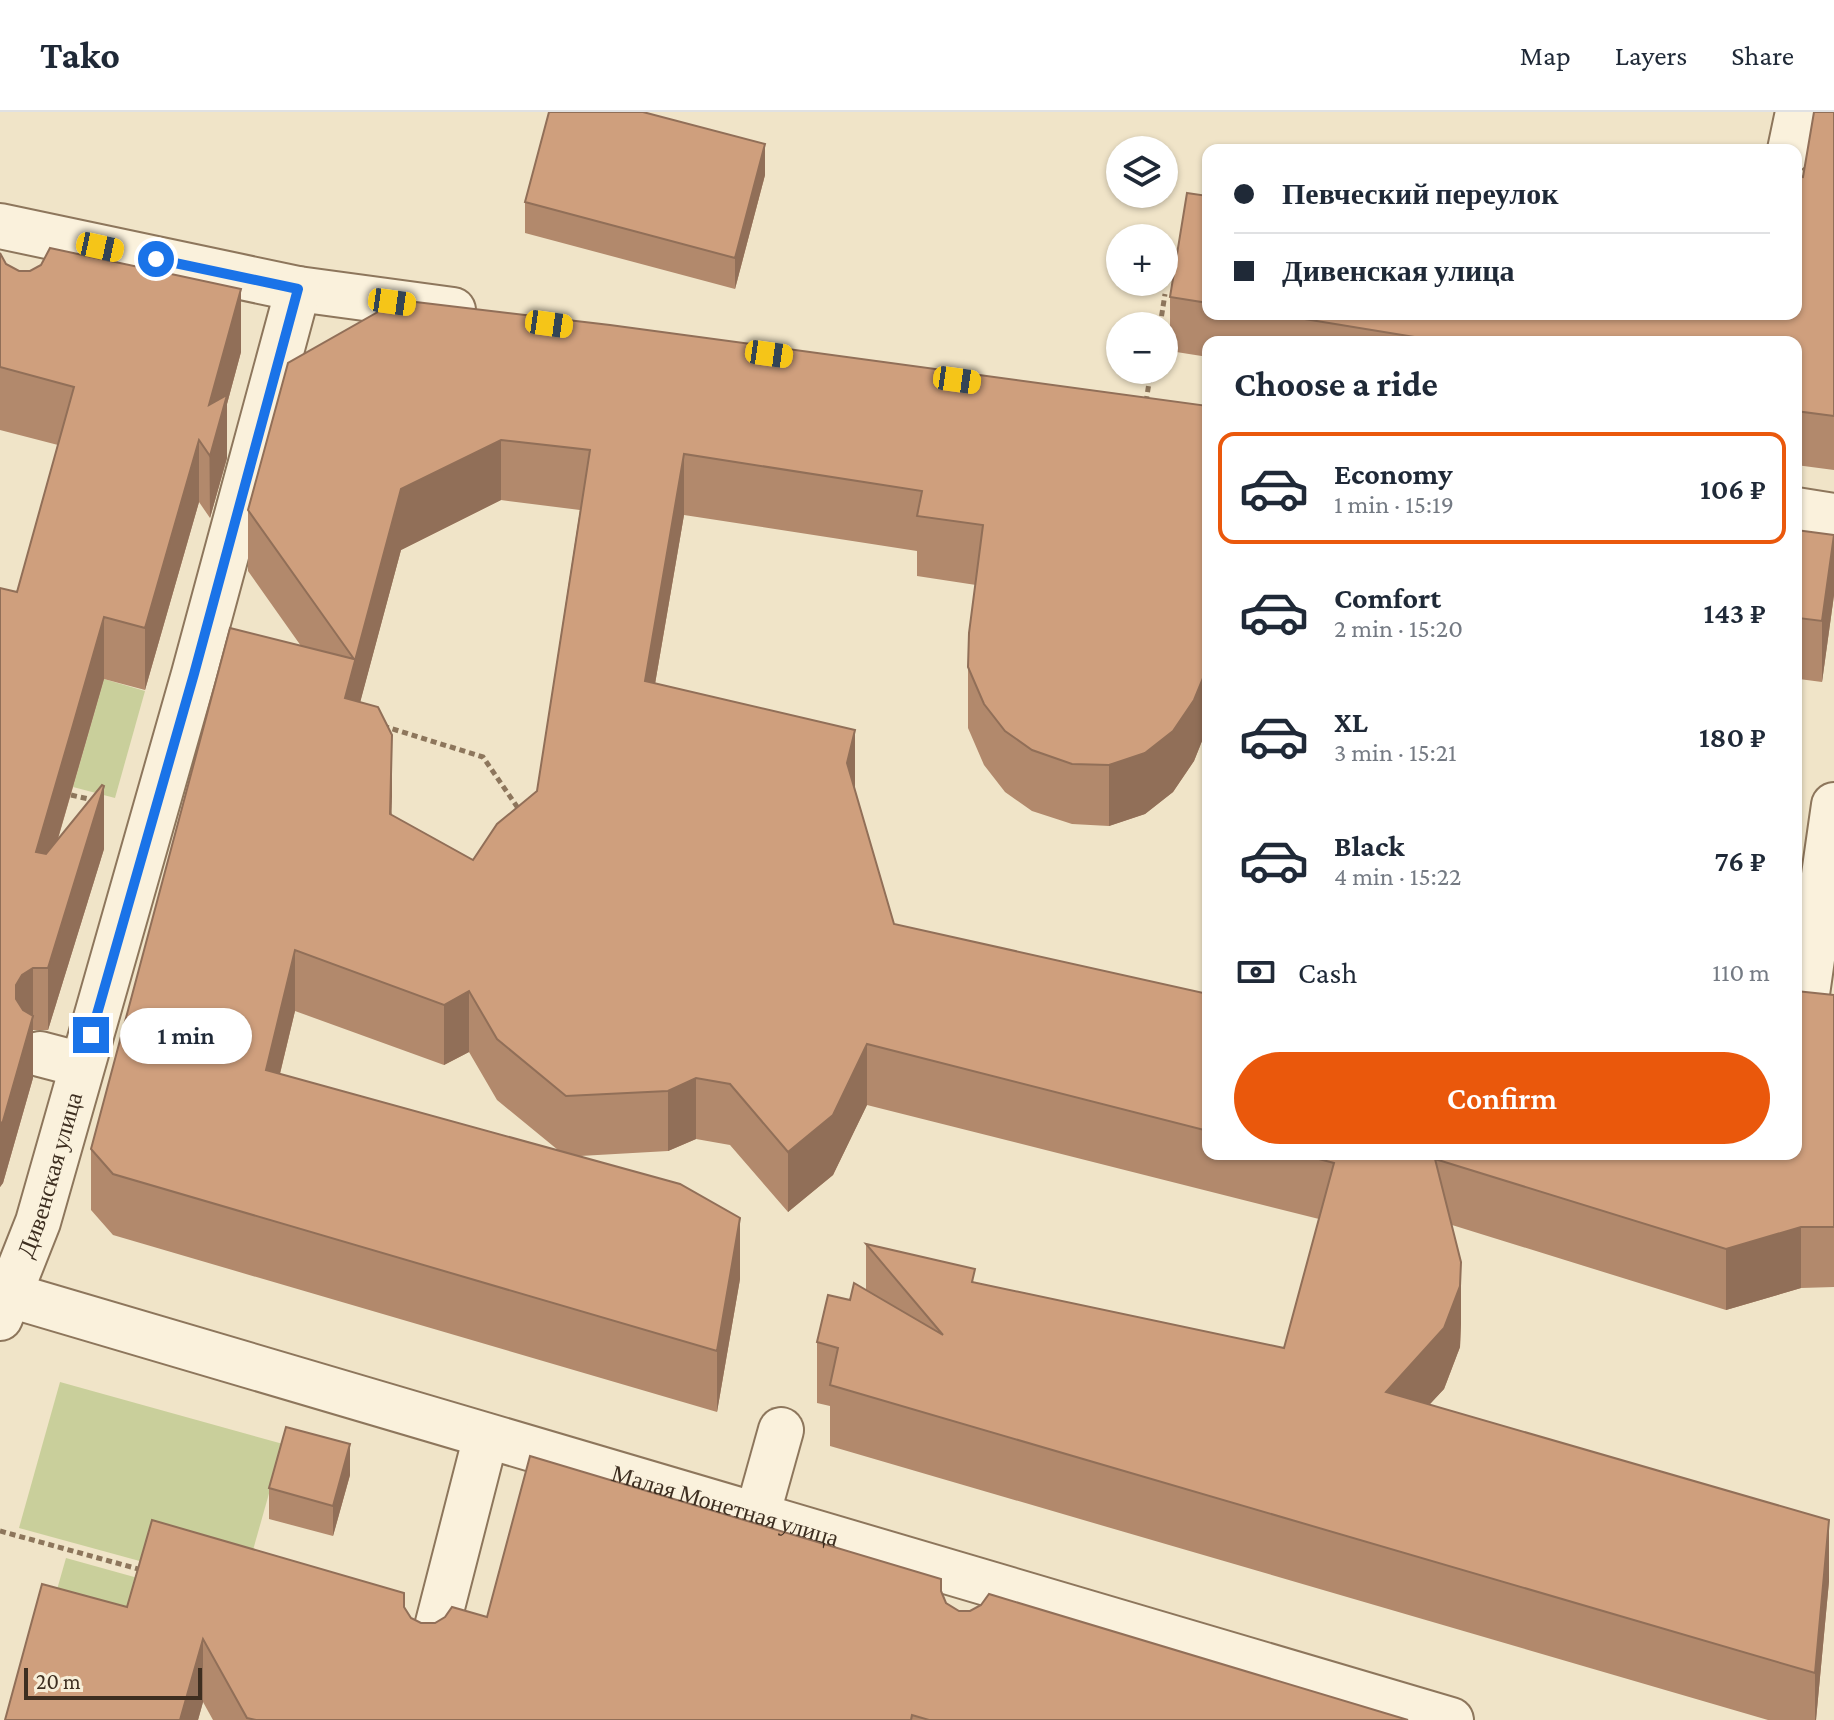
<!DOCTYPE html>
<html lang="en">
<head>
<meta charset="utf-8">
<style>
  :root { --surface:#fff; --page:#f2f2f3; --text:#1f2937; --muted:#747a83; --line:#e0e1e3; --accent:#ea580c }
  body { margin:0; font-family:"Crimson Pro",serif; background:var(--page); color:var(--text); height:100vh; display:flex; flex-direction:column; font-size:30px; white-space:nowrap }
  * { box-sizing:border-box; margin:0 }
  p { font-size:26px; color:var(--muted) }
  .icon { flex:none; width:44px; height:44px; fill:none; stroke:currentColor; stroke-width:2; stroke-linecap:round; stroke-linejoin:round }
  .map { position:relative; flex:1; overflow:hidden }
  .side { position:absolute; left:1202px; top:224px; width:600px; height:824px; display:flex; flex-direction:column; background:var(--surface); border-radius:16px; box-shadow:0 2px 6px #0004 }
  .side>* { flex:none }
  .guide { position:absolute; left:1202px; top:32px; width:600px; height:176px; border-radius:16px; box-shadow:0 2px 6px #0004; display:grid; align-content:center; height:176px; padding:0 32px; background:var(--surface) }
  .controls { position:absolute; left:1106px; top:24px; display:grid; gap:16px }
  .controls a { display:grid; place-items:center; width:72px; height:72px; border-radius:50%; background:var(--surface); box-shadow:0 2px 6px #0004; font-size:40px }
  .scale { position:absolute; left:24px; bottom:20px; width:178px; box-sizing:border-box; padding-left:8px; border:4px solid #3d2e20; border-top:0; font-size:22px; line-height:28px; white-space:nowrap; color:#3d2e20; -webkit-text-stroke:6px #f7eed8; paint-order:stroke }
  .end { position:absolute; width:36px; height:36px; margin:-18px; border:10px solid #1a73e8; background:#fff; box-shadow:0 0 0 4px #fff }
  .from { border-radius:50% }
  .bubble { position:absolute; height:56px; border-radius:28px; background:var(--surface); box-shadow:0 2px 6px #0004; font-size:26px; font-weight:600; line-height:56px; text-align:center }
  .car { position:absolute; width:24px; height:48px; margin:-24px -12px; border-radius:10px; box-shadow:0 0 6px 2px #0007; background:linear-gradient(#f5c518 24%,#345 0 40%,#f5c518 0 76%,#345 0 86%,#f5c518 0) }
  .guide b { display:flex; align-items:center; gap:28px; height:76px; font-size:30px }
  .guide b+b { border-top:2px solid var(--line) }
  .guide i { width:20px; height:20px; background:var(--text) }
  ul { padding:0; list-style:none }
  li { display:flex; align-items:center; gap:24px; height:112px; margin:0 16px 12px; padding:0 16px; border:4px solid transparent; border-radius:16px }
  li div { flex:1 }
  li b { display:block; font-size:30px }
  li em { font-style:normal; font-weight:600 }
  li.active { border-color:var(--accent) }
  li>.icon { width:72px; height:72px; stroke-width:1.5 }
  h2 { padding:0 32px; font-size:36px; line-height:96px }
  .pay { display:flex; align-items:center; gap:20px; height:88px; padding:0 32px; font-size:30px }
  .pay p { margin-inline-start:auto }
  .primary-button { display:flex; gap:16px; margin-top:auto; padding:16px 32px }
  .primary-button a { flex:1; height:92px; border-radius:48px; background:var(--accent); color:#fff; font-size:32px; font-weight:600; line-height:92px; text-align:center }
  header { display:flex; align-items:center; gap:48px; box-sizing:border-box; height:112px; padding:0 40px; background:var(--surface); border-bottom:2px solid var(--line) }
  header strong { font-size:38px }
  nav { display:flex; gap:44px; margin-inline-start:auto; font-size:28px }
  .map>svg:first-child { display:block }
  .green { fill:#c9cf9b }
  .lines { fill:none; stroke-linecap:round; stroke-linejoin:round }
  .minor-casing { stroke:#8d765c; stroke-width:48 }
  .path { stroke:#8d765c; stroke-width:5; stroke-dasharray:6 4; stroke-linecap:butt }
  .minor { stroke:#faf1dc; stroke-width:44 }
  .wall { fill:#b2896c; fill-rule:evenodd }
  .shaded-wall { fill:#916f58 }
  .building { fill:#cf9f7d; stroke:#916f58; stroke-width:2; fill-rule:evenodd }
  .route { stroke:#1a73e8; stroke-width:10 }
  .labels { text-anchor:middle; stroke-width:7; stroke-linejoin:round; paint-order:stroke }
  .street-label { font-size:24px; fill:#3d2e20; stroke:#f7eed8 }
</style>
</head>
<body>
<header>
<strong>Tako</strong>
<nav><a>Map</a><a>Layers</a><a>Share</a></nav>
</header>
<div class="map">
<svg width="1834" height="1608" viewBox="0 0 1834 1608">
  <rect width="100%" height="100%" fill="#f0e4c8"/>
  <!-- green -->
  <g class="green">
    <path d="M104,567L145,579L115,686L73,675Z"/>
    <path d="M60,1270L283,1332L242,1477L19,1416Z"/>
    <path d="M66,1446L145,1468L123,1549L56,1481Z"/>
  </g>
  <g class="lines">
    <defs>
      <g id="minor">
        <path d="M1790,38L1798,0"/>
        <path d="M0,114L298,177L453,198"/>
        <path d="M1796,398L1834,404"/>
        <path d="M1805,896L1834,693"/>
        <path d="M40,942L82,953"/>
        <path id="s1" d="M0,1180L1451,1608"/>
        <path id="s2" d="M0,1206L38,1110L194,562L298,177"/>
        <path d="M757,1404L781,1318"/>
        <path d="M428,1550L486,1324"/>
      </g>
    </defs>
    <!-- minor casing -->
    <use href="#minor" class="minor-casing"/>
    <!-- path -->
    <g class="path">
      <path d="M1160,214L1165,182"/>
      <path d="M1146,290L1151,258"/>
      <path d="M383,614L483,645L520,699"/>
      <path d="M71,683L93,688"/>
      <path d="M0,1419L142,1458"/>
    </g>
    <!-- minor -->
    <use href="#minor" class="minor"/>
  </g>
  <!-- wall -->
  <g class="wall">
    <path d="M1834,0V358L1796,353V230H1208V245L1170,239V185L1208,84V202H1796L1803,65Z"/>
    <path d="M765,63L735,177L525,121V90Z"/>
    <path d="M0,141L6,152L19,159L241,240L227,292V346L210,406L199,390L145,578L104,567L73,675L58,727L104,737L48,918H33V966L3,1071L0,1075V476L17,480L58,333L0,318Z"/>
    <path d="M288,251L1208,294V614L1194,649L1173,680L1145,702L1109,714L1072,712L1032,699L1005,680L984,653L968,616V555L976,473L917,464V439L684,403L655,572L855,680L894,812L1208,882V1042H1796L1834,883V1175L1801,1176L1726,1198L1452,1113L1461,1211L1460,1235L1444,1277L1429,1292L1829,1469L1816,1608H1768L830,1334V1294L817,1291V1230L850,1188L866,1179V1132L975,1171L1284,1236L1319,1107L867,993L833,1063L788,1100L730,1033L696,1027L668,1039L580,1044L740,1167L717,1300L113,1123L91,1098V1037L301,534L248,459V398ZM501,388L580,398L537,679L473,748L392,703L360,590L401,438ZM295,899L444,953L469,940L497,988L558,1038L280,962Z"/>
    <path d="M1796,418L1834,483L1822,570L1799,567L1796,591Z"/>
    <path d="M350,1363L333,1424L269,1407V1376Z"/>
    <path d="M941,1480L946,1491L959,1499L1408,1608H213L203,1590L198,1608H5L127,1495H404L411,1506L421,1511H435L487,1505Z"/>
  </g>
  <!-- shaded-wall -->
  <g class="shaded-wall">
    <path d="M765,32V63L735,177V146Z"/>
    <path d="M241,177V240L227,292V346L210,406L209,293Z"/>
    <path d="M199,328V390L145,578V516Z"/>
    <path d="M501,328V388L401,438L345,647V586L401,377Z"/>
    <path d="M684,342V403L645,630V569Z"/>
    <path d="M1834,423V483L1822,570V509Z"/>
    <path d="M104,505V567L36,802V740Z"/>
    <path d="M1799,506V567L1796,591V531Z"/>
    <path d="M1208,554V614L1194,649L1173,680L1145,702L1109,714V653Z"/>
    <path d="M855,618V679L847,651Z"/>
    <path d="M392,623V684L390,763V702Z"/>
    <path d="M104,674V737L48,918V856Z"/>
    <path d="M295,838V899L266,1019V958Z"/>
    <path d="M33,856V966L3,1071L0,1075V1013L16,873L22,863Z"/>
    <path d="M469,879V940L444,953V893Z"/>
    <path d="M867,932V993L833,1063L788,1100V1040Z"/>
    <path d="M696,966V1027L668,1039V979Z"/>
    <path d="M740,1106V1167L717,1300V1239Z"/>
    <path d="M1801,1115V1176L1726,1198V1137Z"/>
    <path d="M1461,1150V1211L1460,1235L1444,1277L1386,1340V1280Z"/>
    <path d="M350,1332V1363L333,1424V1394Z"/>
    <path d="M1829,1408V1469L1816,1608H1815V1561Z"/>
    <path d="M203,1527V1590L198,1608H180Z"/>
  </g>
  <!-- building -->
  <g class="building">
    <path d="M549,0H643L765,32L735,146L525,90Z"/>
    <path d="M1814,0H1834V304L1796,299V230H1445L1274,202H1796V64L1803,65Z"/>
    <path d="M1187,81L1208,84V191L1170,185Z"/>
    <path d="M50,136L241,177L209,293L227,283L210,344L199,328L145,516L104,505L73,613L36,740L46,742L102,673L104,674L48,856H33L22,863L16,873V887L23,898L33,904L3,1009L0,1013V476L17,480L74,275L0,255V141L6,152L19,159H30L41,153Z"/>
    <path d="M399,188L610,213L1208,294V554L1194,588L1173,619L1145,641L1109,653L1072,652L1032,638L1005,619L984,592L968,555L969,521L983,413L917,404L922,379L684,342L645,569L855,618L847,651L894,812L1208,882V1019L867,932L833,1003L788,1040L730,972L696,966L668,979L566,984L497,927L469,879L444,893L295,838L266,958L680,1072L740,1106L717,1239L113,1062L91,1037L230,516L354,547L248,398L288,251ZM501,328L590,338L537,679L497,712L473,748L390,702L392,623L378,595L345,586L401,377Z"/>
    <path d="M1796,418L1834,423L1822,509L1799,506L1796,531Z"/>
    <path d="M1796,879L1834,883V1115H1801L1726,1137L1435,1047L1461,1150L1460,1174L1444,1216L1386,1280L1829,1408L1815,1561L830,1273L838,1236L817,1230L828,1183L850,1188L854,1171L943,1223L866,1132L975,1157L972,1170L1284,1236L1334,1051L1300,1042H1796Z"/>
    <path d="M286,1315L350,1332L333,1394L269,1376Z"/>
    <path d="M530,1344L941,1467V1479L946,1491L959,1499H970L981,1493L989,1482L1408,1608H929L912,1603L911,1608H256L247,1606L203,1527L180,1608H5L42,1472L127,1495L152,1408L404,1481V1495L411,1506L421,1511H435L445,1505L452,1495L487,1505Z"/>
  </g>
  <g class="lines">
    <!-- route -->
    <path class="route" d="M91,923L194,562L298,177L156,147"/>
  </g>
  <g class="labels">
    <!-- street labels -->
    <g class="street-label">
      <text dy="8" stroke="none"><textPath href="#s2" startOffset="152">Дивенская улица</textPath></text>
      <text dy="8" stroke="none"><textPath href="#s1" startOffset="756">Малая Монетная улица</textPath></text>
    </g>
  </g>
</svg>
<div class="controls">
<a><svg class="icon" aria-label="layers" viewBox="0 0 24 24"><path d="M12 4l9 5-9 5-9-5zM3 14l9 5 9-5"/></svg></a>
<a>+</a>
<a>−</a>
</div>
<div class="scale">20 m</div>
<i class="end from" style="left:156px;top:147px"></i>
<i class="end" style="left:91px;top:923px"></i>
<div class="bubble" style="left:120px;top:896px;width:132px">1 min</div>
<i class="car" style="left:100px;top:135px;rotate:102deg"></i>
<i class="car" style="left:392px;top:190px;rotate:98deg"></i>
<i class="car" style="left:549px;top:212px;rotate:98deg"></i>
<i class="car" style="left:769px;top:242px;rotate:98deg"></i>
<i class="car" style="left:957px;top:268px;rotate:98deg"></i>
<div class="guide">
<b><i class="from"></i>Певческий переулок</b>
<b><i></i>Дивенская улица</b>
</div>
<section class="side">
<h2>Choose a ride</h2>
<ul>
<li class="active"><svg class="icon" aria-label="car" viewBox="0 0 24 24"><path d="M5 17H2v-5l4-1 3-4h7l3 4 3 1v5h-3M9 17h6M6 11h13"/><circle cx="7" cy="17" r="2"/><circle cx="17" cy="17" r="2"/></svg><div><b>Economy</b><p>1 min · 15:19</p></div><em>106 ₽</em></li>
<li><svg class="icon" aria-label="car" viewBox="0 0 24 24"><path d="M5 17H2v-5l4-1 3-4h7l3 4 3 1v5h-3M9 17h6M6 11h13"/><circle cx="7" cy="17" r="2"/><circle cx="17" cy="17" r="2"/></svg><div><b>Comfort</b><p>2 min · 15:20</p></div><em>143 ₽</em></li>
<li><svg class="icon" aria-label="car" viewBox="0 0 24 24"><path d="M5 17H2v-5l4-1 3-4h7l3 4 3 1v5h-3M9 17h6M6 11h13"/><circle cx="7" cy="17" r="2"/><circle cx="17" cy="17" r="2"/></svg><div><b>XL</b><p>3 min · 15:21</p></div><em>180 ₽</em></li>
<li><svg class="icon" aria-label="car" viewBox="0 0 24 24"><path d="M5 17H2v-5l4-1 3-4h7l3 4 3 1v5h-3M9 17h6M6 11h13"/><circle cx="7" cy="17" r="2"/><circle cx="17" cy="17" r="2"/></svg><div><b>Black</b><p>4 min · 15:22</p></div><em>76 ₽</em></li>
</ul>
<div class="pay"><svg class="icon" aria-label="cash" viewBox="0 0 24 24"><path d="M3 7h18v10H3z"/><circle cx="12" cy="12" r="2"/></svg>Cash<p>110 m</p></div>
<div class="primary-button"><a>Confirm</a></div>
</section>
</div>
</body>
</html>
